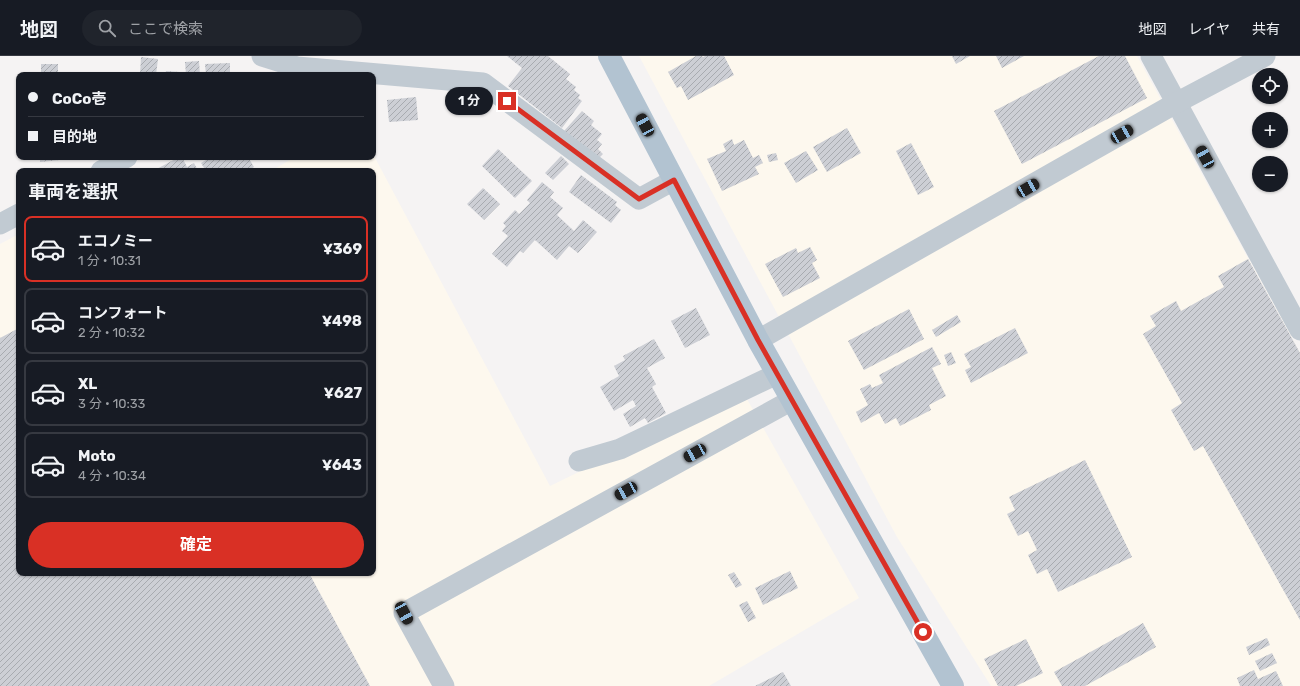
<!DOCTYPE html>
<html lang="ja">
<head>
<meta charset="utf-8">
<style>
  :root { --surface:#171b24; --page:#20242c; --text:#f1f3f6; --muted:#9ea1a6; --line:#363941; --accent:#d93025 }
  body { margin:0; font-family:Rubik,"Noto Sans JP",sans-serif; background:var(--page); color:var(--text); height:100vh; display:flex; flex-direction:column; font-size:15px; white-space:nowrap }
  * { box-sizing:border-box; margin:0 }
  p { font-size:13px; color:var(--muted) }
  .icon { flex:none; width:22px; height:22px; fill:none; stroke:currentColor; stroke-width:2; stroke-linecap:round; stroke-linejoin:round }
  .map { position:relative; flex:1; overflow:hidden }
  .panel { position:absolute; left:16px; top:112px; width:360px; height:408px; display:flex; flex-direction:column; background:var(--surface); border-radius:8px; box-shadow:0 1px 3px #0004 }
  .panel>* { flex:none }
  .guide { position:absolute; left:16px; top:16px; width:360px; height:88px; border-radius:8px; box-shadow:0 1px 3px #0004; display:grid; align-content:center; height:88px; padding:0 12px; background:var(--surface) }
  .buttons { position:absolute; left:1252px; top:12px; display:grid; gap:8px }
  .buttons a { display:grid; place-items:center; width:36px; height:36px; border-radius:50%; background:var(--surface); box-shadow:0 1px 3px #0004; font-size:20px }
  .end { position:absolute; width:18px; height:18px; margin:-9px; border:5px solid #d93025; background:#fff; box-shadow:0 0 0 2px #fff }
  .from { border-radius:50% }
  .bubble { position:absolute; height:28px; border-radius:14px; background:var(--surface); box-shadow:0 1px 3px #0004; font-size:13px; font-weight:700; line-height:28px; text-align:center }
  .car { position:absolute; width:12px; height:24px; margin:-12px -6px; border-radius:5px; box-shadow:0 0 3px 1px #0007; background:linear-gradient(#222 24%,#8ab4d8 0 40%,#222 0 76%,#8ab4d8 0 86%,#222 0) }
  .guide b { display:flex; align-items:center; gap:14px; height:38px; font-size:15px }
  .guide b+b { border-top:1px solid var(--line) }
  .guide i { width:10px; height:10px; background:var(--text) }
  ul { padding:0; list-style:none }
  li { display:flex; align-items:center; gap:12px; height:66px; margin:0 8px 6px; padding:0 4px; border:2px solid var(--line); border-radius:8px }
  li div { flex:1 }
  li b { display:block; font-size:15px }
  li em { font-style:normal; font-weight:700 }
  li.on { border-color:var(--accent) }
  li>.icon { width:36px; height:36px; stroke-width:1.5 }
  h2 { padding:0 12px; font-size:18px; line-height:48px }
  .cta { display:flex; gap:8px; margin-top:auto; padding:8px 12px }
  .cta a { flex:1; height:46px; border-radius:24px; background:var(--accent); color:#fff; font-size:16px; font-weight:700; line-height:46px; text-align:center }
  header { display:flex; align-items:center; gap:24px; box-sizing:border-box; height:56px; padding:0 20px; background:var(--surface); border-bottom:1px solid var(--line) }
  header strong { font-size:19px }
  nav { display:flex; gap:22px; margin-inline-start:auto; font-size:14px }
  .search { width:280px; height:36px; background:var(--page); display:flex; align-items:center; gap:10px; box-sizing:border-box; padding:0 14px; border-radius:22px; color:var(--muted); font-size:15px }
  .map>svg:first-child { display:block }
  .commercial { fill:#fdf8ee }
  .building { fill:url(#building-hatch) }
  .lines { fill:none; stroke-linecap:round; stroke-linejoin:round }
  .minor { stroke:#c1cad2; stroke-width:21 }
  .major { stroke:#b2c3d1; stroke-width:22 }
  .route { stroke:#d93025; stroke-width:5 }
</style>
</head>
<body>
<header>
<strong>地図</strong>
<div class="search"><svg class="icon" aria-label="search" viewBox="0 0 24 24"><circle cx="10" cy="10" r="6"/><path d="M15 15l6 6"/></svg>ここで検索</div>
<nav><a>地図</a><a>レイヤ</a><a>共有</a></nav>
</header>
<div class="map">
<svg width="1300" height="630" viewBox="0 0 1300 630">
  <defs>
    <pattern id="building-hatch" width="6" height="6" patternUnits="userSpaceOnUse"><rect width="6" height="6" fill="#cdcfd5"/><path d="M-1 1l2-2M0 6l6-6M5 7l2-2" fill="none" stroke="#a8abb0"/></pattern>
  </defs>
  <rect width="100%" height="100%" fill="#f5f3f3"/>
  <!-- commercial -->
  <g class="commercial">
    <path d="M639,0H1137L1300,297V630H991L897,481Z"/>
    <path d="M373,98L550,430L743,336L859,542L709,630H0V188L19,178V517H373V115H271L295,101H373Z"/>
  </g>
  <!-- building -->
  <g class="building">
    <path d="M507,0H548L570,18L566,23L576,31L574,34L580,39L578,42L582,45L562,72L508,30L522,12Z"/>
    <path d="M696,0H702L703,1L705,0H724L734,19L688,44L681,30L677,32L668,16Z"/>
    <path d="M952,0H970L956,8Z"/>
    <path d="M996,0H1024L1002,12Z"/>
    <path d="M1099,0H1125L1147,42L1022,108L994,55Z"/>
    <path d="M141,1L158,3L156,19H140Z"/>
    <path d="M199,5L200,19H186L185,6Z"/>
    <path d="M230,7V19H206L205,8Z"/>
    <rect x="41" y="8" width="17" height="11"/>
    <path d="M166,15L180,16V19H165Z"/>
    <path d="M416,41L418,64L389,66L387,44Z"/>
    <path d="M582,55L594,65L591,69L602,78L597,84L602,88L598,93L603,98L597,104L564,75Z"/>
    <path d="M847,72L861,97L827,116L813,91Z"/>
    <path d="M732,83L734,89L744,84L753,102L759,99L763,107L755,111L759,118L722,135L707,103L726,95L723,88Z"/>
    <path d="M911,87L934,131L918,139L896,95Z"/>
    <path d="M498,93L532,125L515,142L482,110Z"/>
    <path d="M806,95L818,114L796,127L784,107Z"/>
    <path d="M776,97L778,104L769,106L767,99Z"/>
    <path d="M561,100L569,108L553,124L545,117Z"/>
    <path d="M40,101H69V103L40,106Z"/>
    <path d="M179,101H182L187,111L194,107L198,115H153Z"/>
    <path d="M211,101H248L254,111L248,115H206L201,107Z"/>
    <path d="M581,119L617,146L615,149L621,154L611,167L569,136Z"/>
    <path d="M542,126L554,136L550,141L563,152L557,159L574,175L583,164L597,176L578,197L569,190L557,204L535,184L523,197L520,195L507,211L492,198L508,180L502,175L506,170L503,167L515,154L519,158L530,147L527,144Z"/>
    <path d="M483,132L500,148L484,164L467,148Z"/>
    <path d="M810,191L817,204L812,207L820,222L783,241L765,208L796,192L798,197Z"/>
    <path d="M1248,203L1300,297V564L1203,390L1194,395L1171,354L1182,347L1143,278L1156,270L1150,260L1176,245L1181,255L1224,231L1218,220Z"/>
    <path d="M696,252L710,279L685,292L671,265Z"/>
    <path d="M909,253L924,283L864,314L848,285Z"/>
    <path d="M957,259L961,266L936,281L932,274Z"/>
    <path d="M19,272V517H309L370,630H0V282Z"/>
    <path d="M1015,272L1028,297L971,327L965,314L971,311L964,298Z"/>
    <path d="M654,283L665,302L647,312L656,328L652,331L666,357L648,367L645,362L630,371L623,358L636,350L633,344L614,355L600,331L619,320L614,310L625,304L623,300Z"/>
    <path d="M932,291L941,308L932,312L946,340L929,349L931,354L900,370L896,362L885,368L879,357L861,367L856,356L868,349L860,333L870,328L872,332L883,327L879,319Z"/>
    <path d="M951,296L956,307L948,310L944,299Z"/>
    <path d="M1085,404L1132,501L1058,536L1047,513L1037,518L1028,499L1037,494L1028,475L1018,480L1007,458L1015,454L1009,441Z"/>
    <path d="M790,515L798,532L763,549L755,532Z"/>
    <path d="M734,516L742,529L736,532L728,519Z"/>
    <path d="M747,545L756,562L748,566L739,549Z"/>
    <path d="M1143,567L1156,591L1085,630H1062L1054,616Z"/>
    <path d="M1267,582L1270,589L1249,599L1246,591Z"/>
    <path d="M1026,583L1043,617L1016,630H998L984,603Z"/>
    <path d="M1272,597L1277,607L1260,615L1255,605Z"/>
    <path d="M1254,614L1258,623L1276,615L1283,630H1240L1237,622Z"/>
    <path d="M783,616L791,630H755Z"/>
  </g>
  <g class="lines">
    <!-- minor -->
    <g class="minor">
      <path d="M262,0L297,11L483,27L639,143L674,124"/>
      <path d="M1151,0L1300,274"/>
      <path d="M101,115L127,101"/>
      <path d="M0,168L19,158"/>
      <path d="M758,284L1176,47L1265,0"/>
      <path d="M579,405L620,393L777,318"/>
      <path d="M444,630L404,557L792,344"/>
    </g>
    <!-- major -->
    <path class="major" d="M609,0L758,284L953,630"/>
  </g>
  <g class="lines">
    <!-- route -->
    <path class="route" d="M507,45L639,143L674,124L758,284L923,576"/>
  </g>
</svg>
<div class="buttons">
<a><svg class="icon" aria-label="locate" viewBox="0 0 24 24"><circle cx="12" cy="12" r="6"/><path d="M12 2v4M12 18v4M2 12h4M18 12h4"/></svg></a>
<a>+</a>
<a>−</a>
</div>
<i class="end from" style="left:923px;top:576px"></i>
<i class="end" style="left:507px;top:45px"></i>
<div class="bubble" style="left:445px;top:31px;width:48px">1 分</div>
<i class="car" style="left:645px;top:69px;rotate:332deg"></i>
<i class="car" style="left:1122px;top:78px;rotate:60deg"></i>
<i class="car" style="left:1205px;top:101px;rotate:331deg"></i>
<i class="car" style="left:1028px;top:132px;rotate:60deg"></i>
<i class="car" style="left:695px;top:397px;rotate:241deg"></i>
<i class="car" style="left:626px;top:435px;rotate:241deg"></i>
<i class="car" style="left:404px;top:557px;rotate:152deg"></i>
<div class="guide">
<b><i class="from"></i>CoCo壱</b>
<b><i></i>目的地</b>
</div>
<section class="panel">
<h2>車両を選択</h2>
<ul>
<li class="on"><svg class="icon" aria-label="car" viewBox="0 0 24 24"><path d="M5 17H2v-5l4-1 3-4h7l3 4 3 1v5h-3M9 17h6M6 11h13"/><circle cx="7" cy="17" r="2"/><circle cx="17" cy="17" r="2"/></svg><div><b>エコノミー</b><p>1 分 · 10:31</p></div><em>¥369</em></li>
<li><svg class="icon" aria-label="car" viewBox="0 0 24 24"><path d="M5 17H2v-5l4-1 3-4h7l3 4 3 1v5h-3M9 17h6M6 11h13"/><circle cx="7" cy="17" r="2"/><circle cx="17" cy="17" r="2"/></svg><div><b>コンフォート</b><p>2 分 · 10:32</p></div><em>¥498</em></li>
<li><svg class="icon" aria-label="car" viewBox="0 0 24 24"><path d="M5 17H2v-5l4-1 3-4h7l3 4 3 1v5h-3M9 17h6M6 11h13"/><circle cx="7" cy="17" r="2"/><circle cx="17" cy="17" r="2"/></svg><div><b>XL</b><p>3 分 · 10:33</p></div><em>¥627</em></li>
<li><svg class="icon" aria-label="car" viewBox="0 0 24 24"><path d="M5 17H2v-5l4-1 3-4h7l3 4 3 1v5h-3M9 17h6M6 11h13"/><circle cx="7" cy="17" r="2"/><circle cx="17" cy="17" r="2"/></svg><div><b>Moto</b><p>4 分 · 10:34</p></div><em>¥643</em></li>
</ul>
<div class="cta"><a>確定</a></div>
</section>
</div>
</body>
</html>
